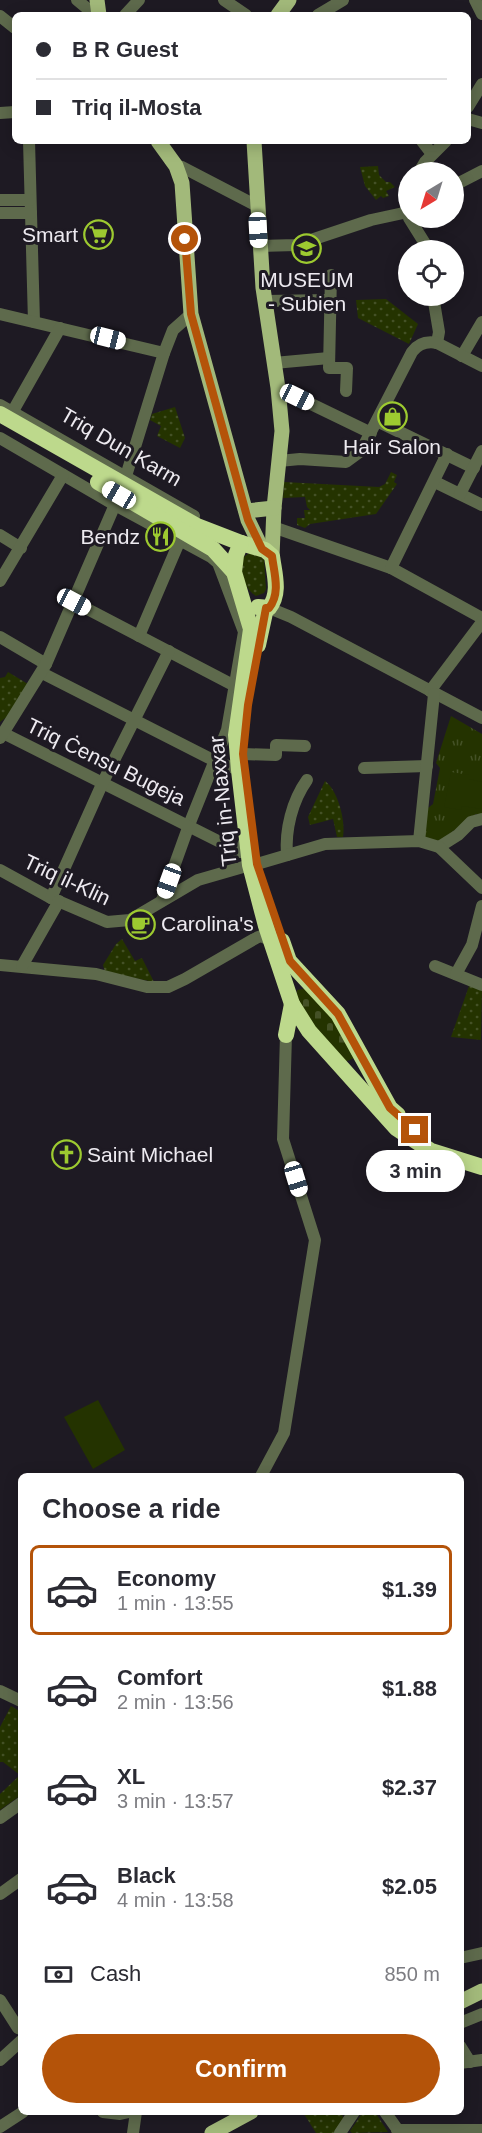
<!DOCTYPE html>
<html lang="en">
<head>
<meta charset="utf-8">
<style>
  :root { --surface:#fff; --page:#f7f7f7; --text:#2b2b33; --muted:#7c7c81; --line:#e1e1e2; --accent:#b45309 }
  body { margin:0; font-family:Arial,sans-serif; background:var(--page); color:var(--text); height:100vh; display:flex; flex-direction:column; font-size:22px; white-space:nowrap }
  * { box-sizing:border-box; margin:0 }
  p { font-size:20px; color:var(--muted) }
  .icon { flex:none; width:33px; height:33px; fill:none; stroke:currentColor; stroke-width:2; stroke-linecap:round; stroke-linejoin:round }
  .map { position:relative; flex:1; overflow:hidden }
  .sheet { position:absolute; left:18px; top:1473px; width:446px; height:642px; display:flex; flex-direction:column; background:var(--surface); border-radius:9px; box-shadow:0 3px 15px #0003 }
  .sheet>* { flex:none }
  .top-card { position:absolute; left:12px; top:12px; width:459px; height:132px; border-radius:9px; box-shadow:0 3px 15px #0003; display:grid; align-content:center; height:132px; padding:0 24px; background:var(--surface) }
  .needle { width:39px; rotate:218deg }
  .tools { position:absolute; left:398px; top:162px; display:grid; gap:12px }
  .tools a { display:grid; place-items:center; width:66px; height:66px; border-radius:50%; background:var(--surface); box-shadow:0 3px 15px #0003; font-size:30px }
  .end { position:absolute; width:27px; height:27px; margin:-14px; border:8px solid #b45309; background:#fff; box-shadow:0 0 0 3px #fff }
  .from { border-radius:50% }
  .bubble { position:absolute; height:42px; border-radius:21px; background:var(--surface); box-shadow:0 3px 15px #0003; font-size:20px; font-weight:700; line-height:42px; text-align:center }
  .car { position:absolute; width:18px; height:36px; margin:-18px -9px; border-radius:8px; box-shadow:0 0 4px 2px #0007; background:linear-gradient(#fff 24%,#345 0 40%,#fff 0 76%,#345 0 86%,#fff 0) }
  .top-card b { display:flex; align-items:center; gap:21px; height:57px; font-size:22px }
  .top-card b+b { border-top:2px solid var(--line) }
  .top-card i { width:15px; height:15px; background:var(--text) }
  ul { padding:0; list-style:none }
  li { display:flex; align-items:center; gap:18px; height:90px; margin:0 12px 9px; padding:0 12px; border:3px solid transparent; border-radius:9px }
  li div { flex:1 }
  li b { display:block; font-size:22px }
  li em { font-style:normal; font-weight:700 }
  li.current { border-color:var(--accent) }
  li>.icon { width:54px; height:54px; stroke-width:1.5 }
  h2 { padding:0 24px; font-size:27px; line-height:72px }
  .pay { display:flex; align-items:center; gap:15px; height:66px; padding:0 24px; font-size:22px }
  .pay p { margin-inline-start:auto }
  .cta { display:flex; gap:12px; margin-top:auto; padding:12px 24px }
  .cta a { flex:1; height:69px; border-radius:36px; background:var(--accent); color:#fff; font-size:24px; font-weight:700; line-height:69px; text-align:center }
  .map>svg:first-child { display:block }
  .grass { fill:url(#grass-dots) }
  .cemetery { fill:url(#cemetery-stones) }
  .park { fill:url(#park-tufts) }
  .pitch { fill:#243300 }
  .lines { fill:none; stroke-linecap:round; stroke-linejoin:round }
  .minor { stroke:#5e6a4c; stroke-width:12 }
  .major { stroke:#a2b97a; stroke-width:15 }
  .highway { stroke:#bdd98c; stroke-width:16 }
  .route { stroke:#b45309; stroke-width:8 }
  .labels { text-anchor:middle; stroke-width:6; stroke-linejoin:round; paint-order:stroke }
  .poi-label { font-size:21px; fill:#edeaf0; stroke:#1e1a23; text-anchor:end }
  .street-label { font-size:21px; fill:#edeaf0; stroke:#1e1a23 }
</style>
</head>
<body>
<div class="map">
<svg width="482" height="2133" viewBox="0 0 482 2133">
  <defs>
    <pattern id="grass-dots" width="8" height="8" patternUnits="userSpaceOnUse" patternTransform="scale(1.5)"><rect width="8" height="8" fill="#243300"/><path d="M2 2h.1M6 6h.1" fill="none" stroke="#445126" stroke-width="1.8" stroke-linecap="round"/></pattern>
    <pattern id="cemetery-stones" width="16" height="16" patternUnits="userSpaceOnUse" patternTransform="scale(1.5)"><rect width="16" height="16" fill="#243300"/><path d="M2 7V4a2 2 0 0 1 4 0v3zM10 15v-3a2 2 0 0 1 4 0v3z" fill="#445126"/></pattern>
    <pattern id="park-tufts" width="24" height="20" patternUnits="userSpaceOnUse" patternTransform="scale(1.5)"><rect width="24" height="20" fill="#243300"/><path d="M3 7l-1-3M5 7V3M7 7l1-3M15 17l-1-3M17 17v-4M19 17l1-3" fill="none" stroke="#445126"/></pattern>
  </defs>
  <rect width="100%" height="100%" fill="#1e1a23"/>
  <!-- grass -->
  <g class="grass">
    <path d="M378,166L379,175L386,182H390L395,187L386,191L389,196L383,198L381,196L376,200L365,186L360,167Z"/>
    <path d="M386,299L418,324L409,344L358,318L356,300Z"/>
    <path d="M175,407L185,438L180,448L157,436L161,426L150,420L152,414Z"/>
    <path d="M391,472L397,475L394,482L397,484L376,514L310,524L305,528L297,525V518H305L304,510H310L307,507L305,497L283,498L284,482L379,487L385,484Z"/>
    <path d="M251,552L257,554L264,560L266,589L264,593L256,596C244,589 240,572 242,558Z"/>
    <path d="M8,672L28,684L8,716L0,722V678L5,677Z"/>
    <path d="M325,781C338,790 346,822 343,837H337L333,819L310,825L308,817Z"/>
    <path d="M122,939L135,961L142,958L154,982L105,972L103,965L116,944Z"/>
    <path d="M469,986L482,989L481,1040L451,1037Z"/>
    <path d="M11,1706L21,1712V1795L0,1810V1794L20,1775L3,1762H0V1727Z"/>
    <path d="M308,2112H341L344,2119L335,2133H316L304,2114Z"/>
    <path d="M363,2112H375L388,2132L352,2133L350,2131Z"/>
  </g>
  <!-- cemetery -->
  <path class="cemetery" d="M307,988L330,1013L354,1058L345,1062L320,1036L295,1000L297,990Z"/>
  <!-- park -->
  <path class="park" d="M451,716L482,734V814H476L440,841L426,839L422,832L428,808L433,804L440,768L436,763Z"/>
  <!-- pitch -->
  <g class="pitch">
    <path d="M451,772L469,775V779L482,782V809L462,806L461,810L444,807Z"/>
    <path d="M98,1400L125,1450L93,1469L64,1417Z"/>
  </g>
  <g class="lines">
    <!-- minor -->
    <g class="minor">
      <path d="M77,0L95,15"/>
      <path d="M224,0L246,15"/>
      <path d="M475,0L482,14"/>
      <path d="M125,15L139,0"/>
      <path d="M318,15L343,0"/>
      <path d="M0,16L15,28"/>
      <path d="M468,107L482,84"/>
      <path d="M0,113L15,112"/>
      <path d="M468,119L482,123"/>
      <path d="M29,141L34,322"/>
      <path d="M422,141L432,154"/>
      <path d="M176,166L182,167L257,206"/>
      <path d="M419,172L425,162L446,141"/>
      <path d="M453,186L482,171"/>
      <path d="M0,200H30"/>
      <path d="M0,213H31"/>
      <path d="M409,218L429,250"/>
      <path d="M259,246L296,245L371,220L408,212"/>
      <path d="M331,275L329,368H347L346,391"/>
      <path d="M433,296L439,332L437,343"/>
      <path d="M265,301L331,300"/>
      <path d="M0,314L164,353"/>
      <path d="M462,356L482,322"/>
      <path d="M274,363L329,358"/>
      <path d="M278,388L371,433"/>
      <path d="M0,405L194,516"/>
      <path d="M9,418L60,328"/>
      <path d="M377,421L474,468"/>
      <path d="M0,438L115,505L211,557L218,563L244,632L227,730L189,825L162,900"/>
      <path d="M279,461L300,459L346,462L361,451L412,352C418,344 427,341 437,343L482,366"/>
      <path d="M126,476L164,353L173,330L191,314"/>
      <path d="M435,482L482,505"/>
      <path d="M460,494L482,451"/>
      <path d="M273,527L391,568L482,618"/>
      <path d="M0,535L21,548"/>
      <path d="M391,568L447,454"/>
      <path d="M0,581L63,475"/>
      <path d="M74,602L233,685"/>
      <path d="M269,608L291,617L482,718"/>
      <path d="M139,636L180,540"/>
      <path d="M0,637L46,664"/>
      <path d="M42,673L215,761L239,770"/>
      <path d="M430,691L482,622"/>
      <path d="M3,733L240,852L246,838"/>
      <path d="M0,738L46,664L117,500"/>
      <path d="M243,754L276,755V745L305,746"/>
      <path d="M364,768L427,766"/>
      <path d="M419,841L434,694"/>
      <path d="M439,847L458,835L471,822L482,819"/>
      <path d="M287,855C285,830 292,801 307,780"/>
      <path d="M257,864L325,844L419,841L439,847L482,888"/>
      <path d="M0,870L51,898L107,922L130,920L198,880L250,865"/>
      <path d="M51,898L103,782L169,651"/>
      <path d="M0,965L96,974L147,987H168L185,979L256,938L261,936L270,940"/>
      <path d="M22,966L59,901"/>
      <path d="M435,966L482,985"/>
      <path d="M456,974L472,945L482,906"/>
      <path d="M261,1476L284,1433L315,1240L283,1139L286,1035"/>
      <path d="M0,1691L21,1701"/>
      <path d="M0,1818L21,1803"/>
      <path d="M0,1894L21,1879"/>
      <path d="M460,1958L482,1953"/>
      <path d="M0,2000L18,2028L21,2029"/>
      <path d="M460,2023L482,2014"/>
      <path d="M460,2046L470,2062"/>
      <path d="M0,2060L21,2041"/>
      <path d="M460,2063L482,2060"/>
      <path d="M103,2112L120,2114L129,2112"/>
      <path d="M385,2112L400,2133"/>
      <path d="M0,2127L23,2112"/>
      <path d="M397,2130H482"/>
      <path d="M133,2133L136,2112"/>
      <path d="M340,2133L354,2112"/>
    </g>
    <!-- major -->
    <g class="major">
      <path d="M97,0L99,15"/>
      <path d="M278,15L289,0"/>
      <path d="M158,141L176,166L182,183L191,314L248,520L262,549"/>
      <path d="M254,141L263,288L278,388L282,431L274,508L272,556"/>
      <path d="M246,511L274,508"/>
      <path d="M460,2002L482,1991"/>
      <path d="M212,2133L251,2112"/>
    </g>
    <!-- highway -->
    <g class="highway">
      <path d="M0,414L197,526L241,543L265,550L272,556C274,573 281,593 269,608L258,607"/>
      <path d="M98,482L213,549L234,572"/>
      <path d="M241,543L236,555L234,572L251,629L236,735L239,770L250,865L266,926L292,1004L309,1031L396,1128L431,1151L482,1167"/>
      <path d="M258,645L266,608"/>
      <path d="M282,941L289,961L338,1014L390,1108L398,1115"/>
      <path d="M286,1035L292,1004"/>
    </g>
  </g>
  <g class="lines">
    <!-- route -->
    <path class="route" d="M185,239L191,314L248,520L262,549L272,556C274,573 281,593 269,608H266L248,705L243,754L257,864L290,961L338,1014L390,1108L415,1130"/>
  </g>
  <!-- icons -->
  <defs>
    <symbol id="supermarket-ring" viewBox="-11 -11 22 22"><circle r="9.5" fill="#1e1a23" stroke="#9dca30" stroke-width="1.5"/><path d="M-6-5.5h2.5l.6 2H6L4.5 2H-2.5L-4.4-4H-6ZM-1.5 3.2a1.3 1.3 0 1 0 .1 0ZM3 3.2a1.3 1.3 0 1 0 .1 0Z" fill="#9dca30"/></symbol>
    <symbol id="school-ring" viewBox="-11 -11 22 22"><circle r="9.5" fill="#1e1a23" stroke="#9dca30" stroke-width="1.5"/><path d="M0-5L7-2L0 1L-7-2ZM-4 1L0 2.5L4 1V4Q0 6-4 4Z" fill="#9dca30"/></symbol>
    <symbol id="shop-ring" viewBox="-11 -11 22 22"><circle r="9.5" fill="#1e1a23" stroke="#9dca30" stroke-width="1.5"/><path d="M-5-2.5h2.3a2.7 3.5 0 0 1 5.4 0H5L5.5 6h-11ZM-1.5-2.5h3a1.5 2.3 0 0 0-3 0Z" fill="#9dca30"/></symbol>
    <symbol id="restaurant-ring" viewBox="-11 -11 22 22"><circle r="9.5" fill="#1e1a23" stroke="#9dca30" stroke-width="1.5"/><path d="M-5-6h1v4h1v-4h1v4h1v-4h1v5L-1.5 .5V6h-2V.5L-5-1ZM5-6V6H3V1.5H1.5Q1.5-4 5-6Z" fill="#9dca30"/></symbol>
    <symbol id="cafe-ring" viewBox="-11 -11 22 22"><circle r="9.5" fill="#1e1a23" stroke="#9dca30" stroke-width="1.5"/><path d="M-5.5-4.5H6V0H3Q3 3.5 0 3.5H-2.5Q-5.5 3.5-5.5 0ZM3-3.2v2h1.7v-2ZM-6 4.5H4V6H-6Z" fill="#9dca30"/></symbol>
    <symbol id="church-ring" viewBox="-11 -11 22 22"><circle r="9.5" fill="#1e1a23" stroke="#9dca30" stroke-width="1.5"/><path d="M-1.2-6h2.4v3.5h3.3v2.4h-3.3V6h-2.4V-.1h-3.3v-2.4h3.3Z" fill="#9dca30"/></symbol>
  </defs>
  <g fill-rule="evenodd">
    <use href="#supermarket-ring" x="82" y="218" width="33" height="33"/>
    <use href="#school-ring" x="290" y="232" width="33" height="33"/>
    <use href="#shop-ring" x="376" y="400" width="33" height="33"/>
    <use href="#restaurant-ring" x="144" y="520" width="33" height="33"/>
    <use href="#cafe-ring" x="124" y="908" width="33" height="33"/>
    <use href="#church-ring" x="50" y="1138" width="33" height="33"/>
  </g>
  <g class="labels">
    <!-- poi labels -->
    <g class="poi-label">
      <text x="78" y="242">Smart</text>
      <text x="307" y="287" text-anchor="middle">MUSEUM<tspan x="307" dy="24">- Subien</tspan></text>
      <text x="392" y="454" text-anchor="middle">Hair Salon</text>
      <text x="140" y="544">Bendz</text>
      <text x="161" y="931" text-anchor="start">Carolina's</text>
      <text x="87" y="1162" text-anchor="start">Saint Michael</text>
    </g>
    <!-- street labels -->
    <g class="street-label">
      <text transform="translate(121 447) rotate(30)" y="7">Triq Dun Karm</text>
      <text transform="translate(106 762) rotate(26)" y="7">Triq Ċensu Bugeja</text>
      <text transform="translate(223 801) rotate(-96)" y="7">Triq in-Naxxar</text>
      <text transform="translate(67 880) rotate(25)" y="7">Triq il-Klin</text>
    </g>
  </g>
</svg>
<div class="tools">
<a><svg class="needle" viewBox="-14 -14 28 28"><path d="M0-13l5 13h-10z" fill="#e53935"/><path d="M0 13l5-13h-10z" fill="#7c7c81"/></svg></a>
<a><svg class="icon" aria-label="locate" viewBox="0 0 24 24"><circle cx="12" cy="12" r="6"/><path d="M12 2v4M12 18v4M2 12h4M18 12h4"/></svg></a>
</div>
<i class="end from" style="left:185px;top:239px"></i>
<i class="end" style="left:415px;top:1130px"></i>
<div class="bubble" style="left:366px;top:1150px;width:99px">3 min</div>
<i class="car" style="left:258px;top:230px;rotate:177deg"></i>
<i class="car" style="left:108px;top:338px;rotate:104deg"></i>
<i class="car" style="left:297px;top:397px;rotate:116deg"></i>
<i class="car" style="left:119px;top:495px;rotate:300deg"></i>
<i class="car" style="left:74px;top:602px;rotate:118deg"></i>
<i class="car" style="left:169px;top:881px;rotate:200deg"></i>
<i class="car" style="left:296px;top:1179px;rotate:163deg"></i>
<div class="top-card">
<b><i class="from"></i>B R Guest</b>
<b><i></i>Triq il-Mosta</b>
</div>
<section class="sheet">
<h2>Choose a ride</h2>
<ul>
<li class="current"><svg class="icon" aria-label="car" viewBox="0 0 24 24"><path d="M5 17H2v-5l4-1 3-4h7l3 4 3 1v5h-3M9 17h6M6 11h13"/><circle cx="7" cy="17" r="2"/><circle cx="17" cy="17" r="2"/></svg><div><b>Economy</b><p>1 min · 13:55</p></div><em>$1.39</em></li>
<li><svg class="icon" aria-label="car" viewBox="0 0 24 24"><path d="M5 17H2v-5l4-1 3-4h7l3 4 3 1v5h-3M9 17h6M6 11h13"/><circle cx="7" cy="17" r="2"/><circle cx="17" cy="17" r="2"/></svg><div><b>Comfort</b><p>2 min · 13:56</p></div><em>$1.88</em></li>
<li><svg class="icon" aria-label="car" viewBox="0 0 24 24"><path d="M5 17H2v-5l4-1 3-4h7l3 4 3 1v5h-3M9 17h6M6 11h13"/><circle cx="7" cy="17" r="2"/><circle cx="17" cy="17" r="2"/></svg><div><b>XL</b><p>3 min · 13:57</p></div><em>$2.37</em></li>
<li><svg class="icon" aria-label="car" viewBox="0 0 24 24"><path d="M5 17H2v-5l4-1 3-4h7l3 4 3 1v5h-3M9 17h6M6 11h13"/><circle cx="7" cy="17" r="2"/><circle cx="17" cy="17" r="2"/></svg><div><b>Black</b><p>4 min · 13:58</p></div><em>$2.05</em></li>
</ul>
<div class="pay"><svg class="icon" aria-label="cash" viewBox="0 0 24 24"><path d="M3 7h18v10H3z"/><circle cx="12" cy="12" r="2"/></svg>Cash<p>850 m</p></div>
<div class="cta"><a>Confirm</a></div>
</section>
</div>
</body>
</html>
